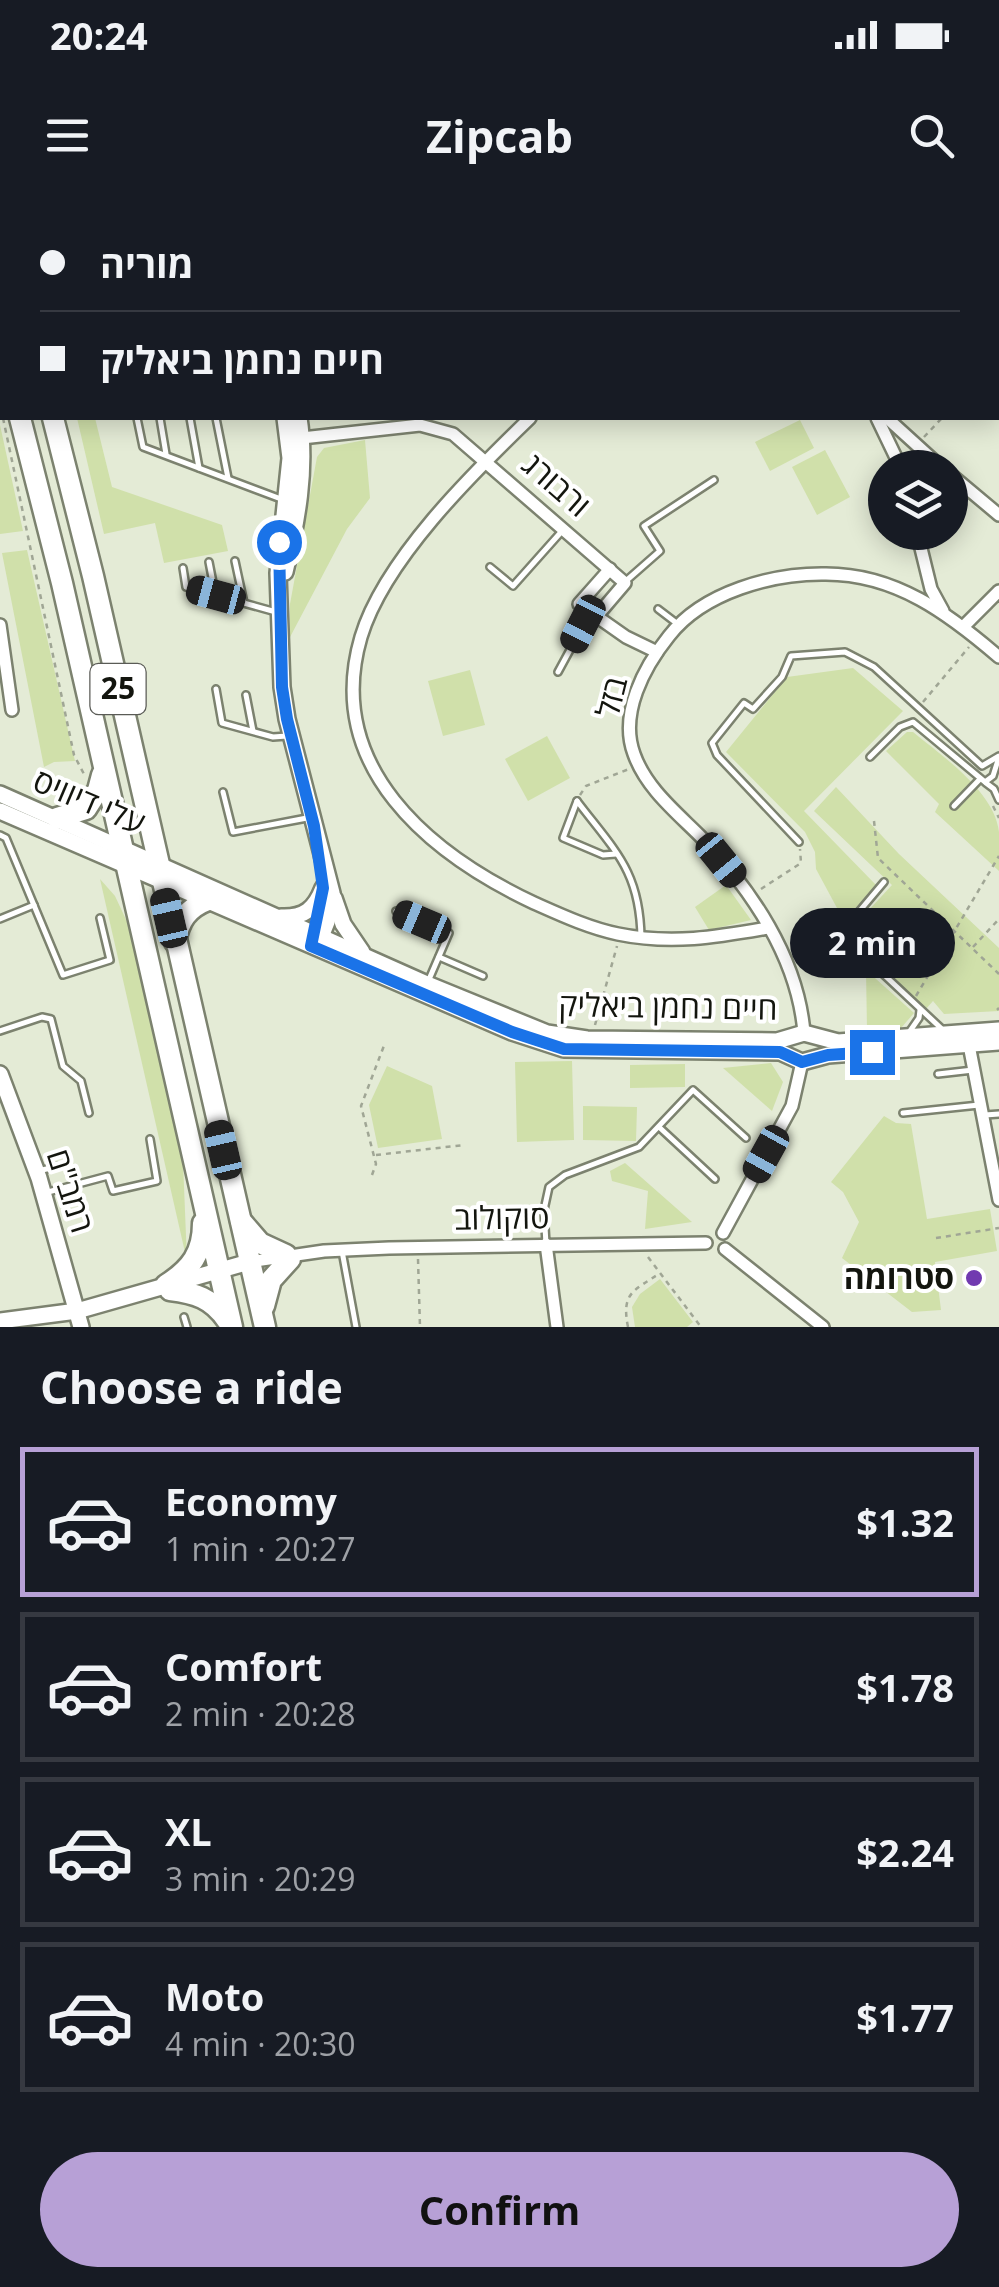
<!DOCTYPE html>
<html lang="en">
<head>
<meta charset="utf-8">
<style>
  :root { --surface:#171b24; --page:#20242c; --text:#f1f3f6; --muted:#9ea1a6; --line:#363941; --accent:#b7a0d6 }
  body { margin:0; font-family:"Open Sans","Noto Sans Hebrew",sans-serif; background:var(--page); color:var(--text); height:100vh; display:flex; flex-direction:column; font-size:38px; white-space:nowrap }
  * { box-sizing:border-box; margin:0 }
  p { font-size:32px; color:var(--muted) }
  .icon { flex:none; width:55px; height:55px; fill:none; stroke:currentColor; stroke-width:2; stroke-linecap:round; stroke-linejoin:round }
  .map { position:relative; height:1127px; overflow:hidden }
  .panel { display:flex; flex-direction:column; background:var(--surface); flex:1 }
  .panel>* { flex:none }
  .guide { position:absolute; left:0px; top:0px; width:1000px; height:220px; box-shadow:0 5px 25px #0003; display:grid; align-content:center; height:220px; padding:0 40px; background:var(--surface) }
  .controls { position:absolute; left:868px; top:250px; display:grid; gap:20px }
  .controls a { display:grid; place-items:center; width:100px; height:100px; border-radius:50%; background:var(--surface); box-shadow:0 5px 25px #0003; font-size:50px }
  .end { position:absolute; width:45px; height:45px; margin:-22px; border:12px solid #1a73e8; background:#fff; box-shadow:0 0 0 5px #fff }
  .from { border-radius:50% }
  .bubble { position:absolute; height:70px; border-radius:35px; background:var(--surface); box-shadow:0 5px 25px #0003; font-size:32px; font-weight:700; line-height:70px; text-align:center }
  .car { position:absolute; width:30px; height:60px; margin:-30px -15px; border-radius:12px; box-shadow:0 0 8px 2px #0007; background:linear-gradient(#222 24%,#8ab4d8 0 40%,#222 0 76%,#8ab4d8 0 86%,#222 0) }
  .guide b { display:flex; align-items:center; gap:35px; height:95px; font-size:38px }
  .guide b+b { border-top:2px solid var(--line) }
  .guide i { width:25px; height:25px; background:var(--text) }
  ul { padding:0; list-style:none }
  li { display:flex; align-items:center; gap:30px; height:150px; margin:0 20px 15px; padding:0 20px; border:5px solid var(--line); border-radius:0px }
  li div { flex:1 }
  li b { display:block; font-size:38px }
  li em { font-style:normal; font-weight:700 }
  li.selected { border-color:var(--accent) }
  li>.icon { width:90px; height:90px; stroke-width:1.5 }
  h2 { padding:0 40px; font-size:45px; line-height:120px }
  .button { display:flex; gap:20px; margin-top:auto; padding:20px 40px }
  .button a { flex:1; height:115px; border-radius:60px; background:var(--accent); color:#111; font-size:40px; font-weight:700; line-height:115px; text-align:center }
  .status { display:flex; justify-content:space-between; align-items:center; height:70px; padding:0 50px; background:var(--surface); direction:ltr }
  .status svg { height:28px; fill:currentColor }
  header { display:flex; justify-content:space-between; align-items:center; height:130px; padding:0 40px; background:var(--surface); font-size:45px; font-weight:700 }
  .map>svg:first-child { display:block }
  .green { fill:#d0e0aa }
  .lines { fill:none; stroke-linecap:round; stroke-linejoin:round }
  .lane-casing { stroke:#7c826f; stroke-width:10 }
  .street-casing { stroke:#7c826f; stroke-width:16 }
  .secondary-casing { stroke:#7c826f; stroke-width:20 }
  .highway-casing { stroke:#7c826f; stroke-width:25 }
  .path { stroke:#a0a695; stroke-width:2.5; stroke-dasharray:5 5; stroke-linecap:butt }
  .lane { stroke:#fff; stroke-width:5 }
  .street { stroke:#fff; stroke-width:11 }
  .secondary { stroke:#fff; stroke-width:15 }
  .highway { stroke:#fff; stroke-width:20 }
  .route { stroke:#1a73e8; stroke-width:12 }
  .poi-dot { fill:#713ab0; stroke:#fff; stroke-width:4 }
  .labels { text-anchor:middle; stroke-width:8; stroke-linejoin:round; paint-order:stroke }
  .shield { fill:#fff; stroke:#5a5b56; stroke-width:2.5 }
  .shield-label { font-size:30px; font-weight:bold; fill:#13150e }
  .street-label { font-size:32px; fill:#13150e; stroke:#fff }
  .poi-label { font-size:32px; font-weight:bold; fill:#13150e; stroke:#fff; text-anchor:end }
</style>
</head>
<body>
<div class="status"><b>20:24</b><svg viewBox="0 0 49 12"><path d="M0 12V9h3v3zM5 12V6h3v6zM10 12V3h3v9zM15 12V0h3v12zM26 1h20v11H26zM47 4h2v5h-2z"/></svg></div>
<header><svg class="icon" aria-label="menu" viewBox="0 0 24 24"><path d="M4 6h16M4 12h16M4 18h16"/></svg>Zipcab<svg class="icon" aria-label="search" viewBox="0 0 24 24"><circle cx="10" cy="10" r="6"/><path d="M15 15l6 6"/></svg></header>
<div class="map">
<svg width="999" height="1127" viewBox="0 0 999 1127">
  <rect width="100%" height="100%" fill="#e4ebd6"/>
  <!-- green -->
  <g class="green">
    <path d="M77,218H95L112,287L222,325L228,351L164,363L155,323L104,334Z"/>
    <path d="M800,220L814,248L770,271L755,242Z"/>
    <path d="M0,225L23,331L0,334Z"/>
    <path d="M365,240L370,298L347,329L289,439L290,404L317,257L324,248Z"/>
    <path d="M825,250L850,297L817,315L792,267Z"/>
    <path d="M27,350L75,561L54,562L44,567L2,353Z"/>
    <path d="M853,468L903,511L804,611L876,685L844,721L816,669L815,652L805,632L726,552L787,477Z"/>
    <path d="M470,470L485,525L443,536L428,481Z"/>
    <path d="M907,532H913C942,556 995,592 999,632C999,645 999,658 999,671L935,612L939,604L886,551Z"/>
    <path d="M547,536L570,578L528,601L505,559Z"/>
    <path d="M836,587L899,654L999,748V811L944,814L933,801L925,810L866,751L859,729L868,711L892,685L814,611Z"/>
    <path d="M100,679L115,696L129,726L182,937L187,1061Z"/>
    <path d="M726,685L751,720L709,730L695,707Z"/>
    <path d="M866,770L914,813L901,828L867,829Z"/>
    <path d="M572,861L574,940L517,942L515,862Z"/>
    <path d="M771,863L783,882L772,911L723,868Z"/>
    <path d="M685,864V887L630,888V865Z"/>
    <path d="M387,866L432,886L442,939L378,948L369,905Z"/>
    <path d="M583,906L637,907L636,941L583,940Z"/>
    <path d="M884,916L896,923L911,924L927,1019L990,1009L997,1051L935,1062L941,1110L912,1112L842,1058L859,1022L843,992L831,982Z"/>
    <path d="M625,963L692,1022L645,1029L648,991L612,981L610,971Z"/>
    <path d="M660,1079L693,1122L687,1127H635L632,1107L640,1094Z"/>
  </g>
  <g class="lines">
    <defs>
      <g id="lane">
        <path d="M393,0L402,2"/>
        <path d="M511,2L512,0"/>
        <path d="M137,218L143,247L281,299"/>
        <path d="M160,218L166,254"/>
        <path d="M190,218L199,268"/>
        <path d="M216,218L228,278"/>
        <path d="M235,361L244,403"/>
        <path d="M209,362L215,393"/>
        <path d="M490,367L513,386L562,331"/>
        <path d="M183,368L186,387L276,412"/>
        <path d="M627,380L660,351L644,326L714,280"/>
        <path d="M658,409L679,425"/>
        <path d="M558,472L590,413"/>
        <path d="M216,489L222,523L273,537L287,536"/>
        <path d="M246,495L253,531"/>
        <path d="M870,557L900,527L913,522L985,582L993,576L999,557"/>
        <path d="M986,583L994,589L999,600"/>
        <path d="M223,592L233,632L307,618"/>
        <path d="M577,601C615,651 640,671 641,738"/>
        <path d="M577,601L563,638L603,655L616,654"/>
        <path d="M954,606L980,579"/>
        <path d="M0,635L6,638L63,775L110,760L100,718"/>
        <path d="M799,642L717,555L712,543L744,503L753,509L782,477L791,456L845,452L874,467L982,566L999,556"/>
        <path d="M884,682L857,714L852,730L854,739L865,757L944,831"/>
        <path d="M396,711L449,733L427,784"/>
        <path d="M0,719L34,705"/>
        <path d="M439,757L483,776"/>
        <path d="M0,831L42,817L51,819L63,866L81,881L89,913"/>
        <path d="M910,831L919,818L920,810"/>
        <path d="M938,874L973,870"/>
        <path d="M903,913L979,905"/>
        <path d="M985,915L999,914"/>
        <path d="M659,927L715,979"/>
        <path d="M38,971L59,966"/>
        <path d="M48,992L108,976L113,991L157,981L150,939"/>
        <path d="M546,1044L544,1010L549,987L565,975L639,947L693,890L746,938"/>
        <path d="M342,1051L356,1127"/>
        <path d="M184,1117L187,1127"/>
      </g>
      <g id="street">
        <path d="M31,0L32,2"/>
        <path d="M188,2L200,0"/>
        <path d="M530,218C473,273 384,360 361,437C323,567 430,654 534,703C561,715 589,728 618,734C671,745 717,737 768,728"/>
        <path d="M877,218L901,268"/>
        <path d="M887,218L942,268"/>
        <path d="M293,239L420,225L453,234L625,383L596,417"/>
        <path d="M950,274L999,315"/>
        <path d="M917,332L931,389L943,411"/>
        <path d="M610,369L579,404L626,437L657,452"/>
        <path d="M0,425L12,510"/>
        <path d="M963,427L999,391"/>
        <path d="M804,833C798,758 751,689 700,636C676,612 646,588 634,554C619,514 644,467 669,436C703,392 773,373 826,374C896,374 949,414 999,457"/>
        <path d="M969,845L999,1000"/>
        <path d="M723,1033L792,906L802,862"/>
        <path d="M546,1044L557,1127"/>
        <path d="M725,1049L823,1127"/>
        <path d="M249,1062L324,1051L389,1048L706,1043"/>
      </g>
      <g id="secondary">
        <path d="M238,0V2"/>
        <path d="M249,0L250,2"/>
        <path d="M724,0L726,2"/>
        <path d="M0,125H2"/>
        <path d="M998,168L999,169"/>
        <path d="M998,191L999,192"/>
        <path d="M285,218L290,258L278,373L282,487L287,519L332,693L327,722L321,737L314,743"/>
        <path d="M285,372C297,322 307,269 299,218"/>
        <path d="M0,594L427,784L547,833L587,839L777,841L804,833L838,842L999,830"/>
        <path d="M0,611L512,832L564,849L780,852L802,862L828,855L999,842"/>
        <path d="M334,698L343,724L362,752"/>
        <path d="M281,717C304,718 315,709 323,688"/>
        <path d="M0,874L39,978L81,1127"/>
        <path d="M0,1121L77,1111L249,1062"/>
      </g>
      <g id="highway">
        <path d="M0,21L2,30"/>
        <path d="M0,140L2,150"/>
        <path d="M0,175L2,178"/>
        <path d="M20,218L62,383L232,1127"/>
        <path d="M53,218L93,376L265,1127"/>
        <path d="M57,618L86,609L98,590L102,575"/>
        <path d="M175,742C179,721 187,708 208,700"/>
        <path d="M241,1021L260,1043L286,1055"/>
        <path d="M166,1085C191,1069 203,1053 203,1023"/>
        <path d="M170,1090C195,1093 212,1098 227,1120"/>
        <path d="M264,1106L271,1080L290,1059"/>
      </g>
    </defs>
    <!-- lane casing -->
    <use href="#lane" class="lane-casing"/>
    <!-- street casing -->
    <use href="#street" class="street-casing"/>
    <!-- secondary casing -->
    <use href="#secondary" class="secondary-casing"/>
    <!-- highway casing -->
    <use href="#highway" class="highway-casing"/>
    <!-- path -->
    <g class="path">
      <path d="M9,0V2"/>
      <path d="M918,0L920,2"/>
      <path d="M832,2L834,0"/>
      <path d="M0,206L2,217"/>
      <path d="M3,218L74,555L85,576"/>
      <path d="M924,237L942,218"/>
      <path d="M923,502L969,447"/>
      <path d="M580,595L586,586L629,569"/>
      <path d="M993,606L999,618"/>
      <path d="M874,621L878,658L999,774"/>
      <path d="M761,689L801,663L800,649"/>
      <path d="M973,747L999,719"/>
      <path d="M916,796L999,656"/>
      <path d="M997,810L999,808"/>
      <path d="M595,825L617,746"/>
      <path d="M376,955L464,945"/>
      <path d="M372,975L376,964L361,906L385,843"/>
      <path d="M936,1038L999,1028"/>
      <path d="M648,1057L701,1127"/>
      <path d="M418,1059L420,1127"/>
      <path d="M628,1127C621,1092 634,1091 660,1073"/>
    </g>
    <!-- lane -->
    <use href="#lane" class="lane"/>
    <!-- street -->
    <use href="#street" class="street"/>
    <!-- secondary -->
    <use href="#secondary" class="secondary"/>
    <!-- highway -->
    <use href="#highway" class="highway"/>
  </g>
  <g class="lines">
    <!-- route -->
    <path class="route" d="M279,342L282,487L287,519L314,626L323,688L311,746L512,832L564,849L780,852L802,862L828,855L872,852"/>
  </g>
  <!-- markers -->
  <circle class="poi-dot" cx="974" cy="1078" r="10"/>
  <g class="labels">
    <!-- shield labels -->
    <rect class="shield" x="90.5" y="464" width="55" height="50" rx="8"/>
    <g class="shield-label">
      <text x="118" y="499">25</text>
    </g>
    <!-- street labels -->
    <g class="street-label">
      <text transform="translate(556 285) rotate(41)" y="11">ורבורג</text>
      <text transform="translate(612 497) rotate(-76)" y="11">בזל</text>
      <text transform="translate(89 602) rotate(23)" y="11">עלי דיוויס</text>
      <text transform="translate(668 807) rotate(1)" y="11">חיים נחמן ביאליק</text>
      <text transform="translate(70 991) rotate(72)" y="11">רמב"ם</text>
      <text transform="translate(502 1018) rotate(-1)" y="11">סוקולוב</text>
    </g>
    <!-- poi labels -->
    <g class="poi-label">
      <text x="954" y="1089">סטרומה</text>
    </g>
  </g>
</svg>
<div class="controls">
<a><svg class="icon" aria-label="layers" viewBox="0 0 24 24"><path d="M12 4l9 5-9 5-9-5zM3 14l9 5 9-5"/></svg></a>
</div>
<i class="end from" style="left:279px;top:342px"></i>
<i class="end" style="left:872px;top:852px"></i>
<div class="bubble" style="left:790px;top:708px;width:165px">2 min</div>
<i class="car" style="left:216px;top:395px;rotate:285deg"></i>
<i class="car" style="left:583px;top:424px;rotate:207deg"></i>
<i class="car" style="left:721px;top:660px;rotate:141deg"></i>
<i class="car" style="left:169px;top:718px;rotate:347deg"></i>
<i class="car" style="left:422px;top:722px;rotate:293deg"></i>
<i class="car" style="left:223px;top:950px;rotate:347deg"></i>
<i class="car" style="left:766px;top:954px;rotate:209deg"></i>
<div class="guide">
<b><i class="from"></i>מוריה</b>
<b><i></i>חיים נחמן ביאליק</b>
</div>
</div>
<section class="panel">
<h2>Choose a ride</h2>
<ul>
<li class="selected"><svg class="icon" aria-label="car" viewBox="0 0 24 24"><path d="M5 17H2v-5l4-1 3-4h7l3 4 3 1v5h-3M9 17h6M6 11h13"/><circle cx="7" cy="17" r="2"/><circle cx="17" cy="17" r="2"/></svg><div><b>Economy</b><p>1 min · 20:27</p></div><em>$1.32</em></li>
<li><svg class="icon" aria-label="car" viewBox="0 0 24 24"><path d="M5 17H2v-5l4-1 3-4h7l3 4 3 1v5h-3M9 17h6M6 11h13"/><circle cx="7" cy="17" r="2"/><circle cx="17" cy="17" r="2"/></svg><div><b>Comfort</b><p>2 min · 20:28</p></div><em>$1.78</em></li>
<li><svg class="icon" aria-label="car" viewBox="0 0 24 24"><path d="M5 17H2v-5l4-1 3-4h7l3 4 3 1v5h-3M9 17h6M6 11h13"/><circle cx="7" cy="17" r="2"/><circle cx="17" cy="17" r="2"/></svg><div><b>XL</b><p>3 min · 20:29</p></div><em>$2.24</em></li>
<li><svg class="icon" aria-label="car" viewBox="0 0 24 24"><path d="M5 17H2v-5l4-1 3-4h7l3 4 3 1v5h-3M9 17h6M6 11h13"/><circle cx="7" cy="17" r="2"/><circle cx="17" cy="17" r="2"/></svg><div><b>Moto</b><p>4 min · 20:30</p></div><em>$1.77</em></li>
</ul>
<div class="button"><a>Confirm</a></div>
</section>
</body>
</html>
